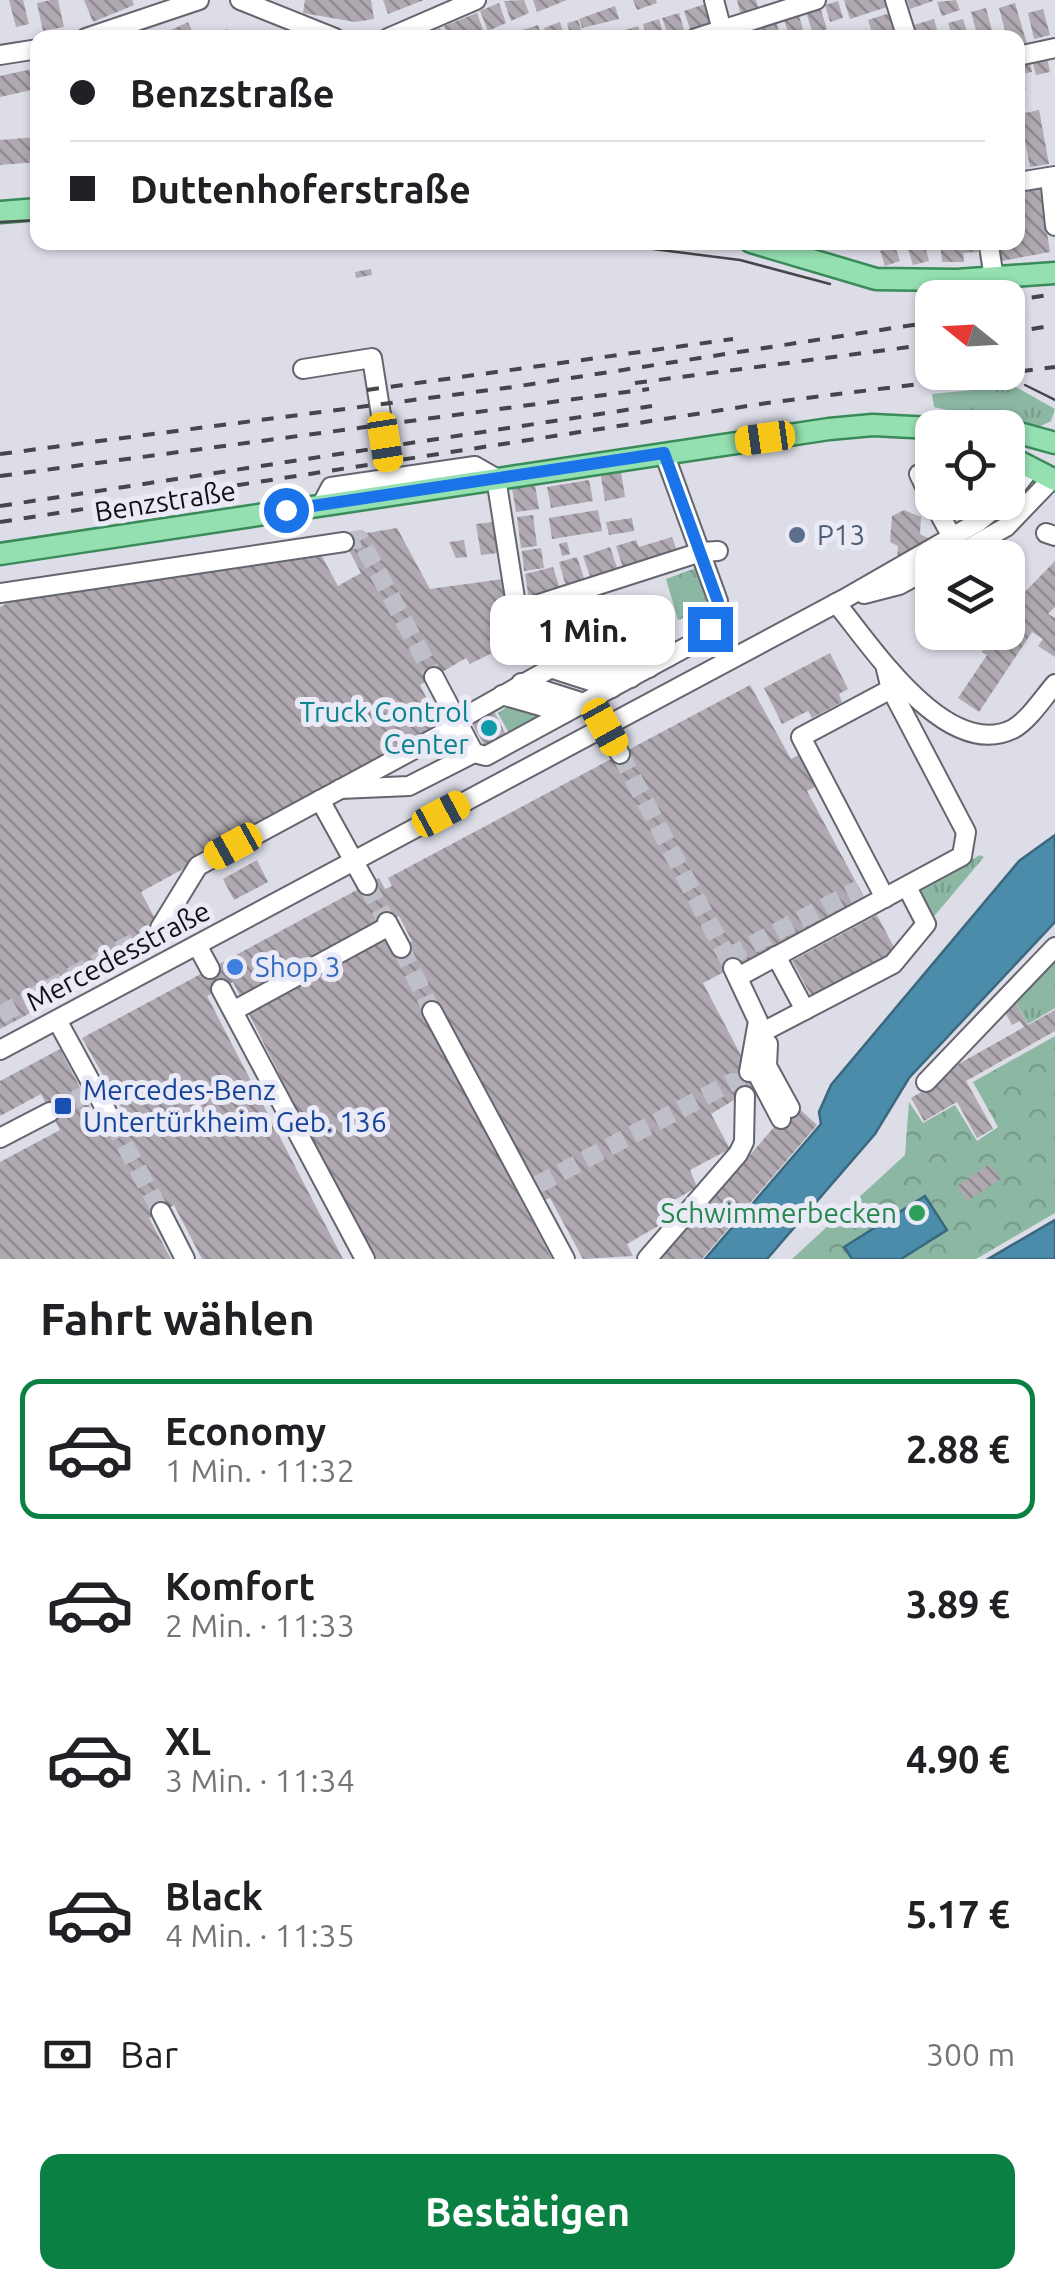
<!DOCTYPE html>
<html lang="de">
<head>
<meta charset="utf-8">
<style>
  :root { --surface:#fff; --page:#f2f2f2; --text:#202124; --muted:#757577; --line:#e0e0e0; --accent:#0b8043 }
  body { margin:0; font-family:Ubuntu,sans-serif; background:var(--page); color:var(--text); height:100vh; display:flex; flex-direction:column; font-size:38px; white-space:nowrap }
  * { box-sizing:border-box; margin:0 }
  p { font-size:32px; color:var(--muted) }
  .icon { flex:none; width:55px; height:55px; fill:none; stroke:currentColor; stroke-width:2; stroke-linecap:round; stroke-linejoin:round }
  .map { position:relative; height:1259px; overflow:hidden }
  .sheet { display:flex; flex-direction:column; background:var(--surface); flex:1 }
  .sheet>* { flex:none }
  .guide { position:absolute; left:30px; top:30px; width:995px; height:220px; border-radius:20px; box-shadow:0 2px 8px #0004; display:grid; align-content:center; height:220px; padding:0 40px; background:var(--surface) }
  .needle { width:65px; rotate:288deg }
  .buttons { position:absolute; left:915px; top:280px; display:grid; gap:20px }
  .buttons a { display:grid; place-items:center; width:110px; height:110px; border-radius:20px; background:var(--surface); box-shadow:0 2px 8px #0004; font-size:50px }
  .end { position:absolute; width:45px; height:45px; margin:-22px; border:12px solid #1a73e8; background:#fff; box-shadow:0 0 0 5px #fff }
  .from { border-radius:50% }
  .bubble { position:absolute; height:70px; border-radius:20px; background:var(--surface); box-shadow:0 2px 8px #0004; font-size:32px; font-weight:700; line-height:70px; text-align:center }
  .car { position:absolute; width:30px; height:60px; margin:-30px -15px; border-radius:12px; box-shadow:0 0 8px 2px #0007; background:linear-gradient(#f5c518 24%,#345 0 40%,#f5c518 0 76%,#345 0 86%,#f5c518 0) }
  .guide b { display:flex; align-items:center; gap:35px; height:95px; font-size:38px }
  .guide b+b { border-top:2px solid var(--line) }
  .guide i { width:25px; height:25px; background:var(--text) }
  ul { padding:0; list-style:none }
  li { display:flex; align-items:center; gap:30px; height:140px; margin:0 20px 15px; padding:0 20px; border:5px solid transparent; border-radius:20px }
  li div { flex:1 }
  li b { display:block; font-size:38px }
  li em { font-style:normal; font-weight:700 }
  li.on { border-color:var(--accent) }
  li>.icon { width:90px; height:90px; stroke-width:1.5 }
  h2 { padding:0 40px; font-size:45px; line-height:120px }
  .pay { display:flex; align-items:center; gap:25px; height:110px; padding:0 40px; font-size:38px }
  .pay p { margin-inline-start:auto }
  .button { display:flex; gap:20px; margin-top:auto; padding:20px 40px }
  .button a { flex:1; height:115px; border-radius:20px; background:var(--accent); color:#fff; font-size:40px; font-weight:700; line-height:115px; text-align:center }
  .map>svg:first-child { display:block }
  .grass { fill:url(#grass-tufts) }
  .forest { fill:url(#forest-crowns) }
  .water { fill:#4a8caa; stroke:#3a687e; stroke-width:2.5 }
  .building { fill:url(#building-back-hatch) }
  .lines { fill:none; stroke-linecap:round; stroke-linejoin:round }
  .minor-tunnel { stroke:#bfbfc9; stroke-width:18; stroke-dasharray:18 9; stroke-linecap:butt }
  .minor-casing { stroke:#64656e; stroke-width:22 }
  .major-casing { stroke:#398b59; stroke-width:25 }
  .minor { stroke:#fff; stroke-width:18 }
  .major { stroke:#95e0b1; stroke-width:20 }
  .tram { stroke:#45454b; stroke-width:2.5 }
  .rail { stroke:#45454b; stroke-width:4; stroke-dasharray:12 12; stroke-linecap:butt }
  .route { stroke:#1a73e8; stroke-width:12 }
  .service-dot { fill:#5c6f8a; stroke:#eaeaf6; stroke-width:4 }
  .culture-dot { fill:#0f9aa8; stroke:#eaeaf6; stroke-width:4 }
  .shop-dot { fill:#3f7fe0; stroke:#eaeaf6; stroke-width:4 }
  .transit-dot { fill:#1a4fb4; stroke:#eaeaf6; stroke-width:4 }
  .leisure-dot { fill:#2e9e5b; stroke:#eaeaf6; stroke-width:4 }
  .labels { text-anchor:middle; stroke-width:10; stroke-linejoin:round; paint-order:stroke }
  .street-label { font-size:28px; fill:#131317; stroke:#eaeaf6 }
  .service-label { font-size:28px; fill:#4e5e75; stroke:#eaeaf6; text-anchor:start }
  .culture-label { font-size:28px; fill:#0d838f; stroke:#eaeaf6; text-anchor:end }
  .shop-label { font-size:28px; fill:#366cbe; stroke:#eaeaf6; text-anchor:start }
  .transit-label { font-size:28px; fill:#164399; stroke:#eaeaf6; text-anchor:start }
  .leisure-label { font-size:28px; fill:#27864d; stroke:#eaeaf6; text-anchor:end }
</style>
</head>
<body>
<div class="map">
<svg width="1055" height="1259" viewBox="0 0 1055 1259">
  <defs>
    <pattern id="grass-tufts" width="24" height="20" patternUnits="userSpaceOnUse" patternTransform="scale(2.5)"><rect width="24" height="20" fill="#8cb8a3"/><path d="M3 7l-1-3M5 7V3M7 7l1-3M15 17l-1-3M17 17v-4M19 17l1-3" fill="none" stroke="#789d8c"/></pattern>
    <pattern id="forest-crowns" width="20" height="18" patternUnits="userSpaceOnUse" patternTransform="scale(2.5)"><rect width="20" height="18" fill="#8cb8a3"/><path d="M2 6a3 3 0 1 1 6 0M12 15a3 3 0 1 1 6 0" fill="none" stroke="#789d8c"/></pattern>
    <pattern id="building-back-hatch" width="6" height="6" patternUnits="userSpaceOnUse" patternTransform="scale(2.5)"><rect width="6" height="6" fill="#b0a9b1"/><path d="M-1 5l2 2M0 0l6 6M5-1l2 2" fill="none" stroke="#8e888f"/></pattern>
  </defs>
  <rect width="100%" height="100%" fill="#dddde8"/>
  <!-- grass -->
  <g class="grass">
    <path d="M1014,386L1055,409L1051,421L1032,430L934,407L932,394Z"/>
    <path d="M514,702L545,714L511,737L498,713Z"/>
    <path d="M980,855L984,857L931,920L918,894L922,887Z"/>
    <path d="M1055,954V1008L1028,1024L1014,999Z"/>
  </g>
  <!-- forest -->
  <g class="forest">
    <path d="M696,568L706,601L703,611L678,620L666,579Z"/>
    <path d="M1055,1036V1213L976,1259H792L905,1155L909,1102L923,1123L955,1105L977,1141L998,1127L973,1082Z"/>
  </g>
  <!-- water -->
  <g class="water">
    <path d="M1055,835V922L909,1078L875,1134L767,1259H705L821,1124L819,1112L831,1085L1019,861Z"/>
    <path d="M925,1196L947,1230L901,1259H852L844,1247Z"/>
    <path d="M1055,1220V1259H988Z"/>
  </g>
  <!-- building -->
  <g class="building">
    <path d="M9,0H23L29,24L16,27Z"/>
    <path d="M51,0H58L64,27L43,31L37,3Z"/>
    <path d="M84,0H132L134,5L93,22Z"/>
    <path d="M305,0H371L374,19L355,22L303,13Z"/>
    <path d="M383,0H424L388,14Z"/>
    <path d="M524,0L529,13L511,21L504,1Z"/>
    <path d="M533,0H567L537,12Z"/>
    <path d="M633,0H656L657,3L637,10Z"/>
    <path d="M737,0H756L759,10L741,15Z"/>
    <path d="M844,0H885L887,7L850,19Z"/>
    <path d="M907,0H933V1L910,9Z"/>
    <path d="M956,0L960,10L942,16L937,2Z"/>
    <path d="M838,1L843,18L830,22L825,5Z"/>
    <path d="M499,3L506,23L488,31L480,11Z"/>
    <path d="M1015,3L1027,44L1018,46V38H1007L999,8Z"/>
    <path d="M705,4L711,22L690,29L684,11Z"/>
    <path d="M615,6L619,19L582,28L579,19Z"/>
    <path d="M820,7L827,29L813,34L806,12Z"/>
    <path d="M986,8L994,38H978L971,12Z"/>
    <path d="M1043,9L1050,35L1034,39L1028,13Z"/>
    <path d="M477,13L484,33L448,38L444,26Z"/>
    <path d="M679,13L684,30L668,35L662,18Z"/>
    <path d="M890,13L897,38H874L868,20Z"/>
    <path d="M799,16L804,33L790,38L784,20Z"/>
    <path d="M659,19L665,38H647L643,24Z"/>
    <path d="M934,19L939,37L918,38L914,25Z"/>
    <path d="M963,19L969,38H953L948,23Z"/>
    <path d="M578,20L584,38H571L567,23Z"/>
    <path d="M188,22L195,38H153L169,31Z"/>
    <path d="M560,22L565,38H547L544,28Z"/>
    <path d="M776,22L781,37L761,38L758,27Z"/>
    <path d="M538,25L542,38H512L511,34Z"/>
    <path d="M638,26L642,38H604V37Z"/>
    <path d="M440,28L444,38H416V37Z"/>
    <path d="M226,29L247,37V38H222Z"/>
    <path d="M752,29L754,38H734L733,34Z"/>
    <path d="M1047,57L1050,72L1036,75L1032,60Z"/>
    <path d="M1029,60L1032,72L1022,74L1026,90L1018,91V62Z"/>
    <path d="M32,69L36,89L0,97V76Z"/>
    <path d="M1039,110L1049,164L1030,167L1020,114Z"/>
    <path d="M38,137V162L0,165V140Z"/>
    <path d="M1040,189L1050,252L996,262L993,242H1018V193Z"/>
    <path d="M906,242H924L929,261L913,265Z"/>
    <path d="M940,242H977L978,252L963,253L964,262H942Z"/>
    <path d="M895,246L900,261L885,266L880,251Z"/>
    <path d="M371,269L372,275L356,278L355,272Z"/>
    <path d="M621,472L625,497L605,501L601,476Z"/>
    <path d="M589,480L593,501L551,508L547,487Z"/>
    <path d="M535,485L539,509L516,512L512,488Z"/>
    <path d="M598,510L602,531L552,539L549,518Z"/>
    <path d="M904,510L921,517L920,534L933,541L932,589L923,594L910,585L897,561L898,546L890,542L892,516Z"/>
    <path d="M533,515L537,546L521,548L517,517Z"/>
    <path d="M632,518L634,531L609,535L606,522Z"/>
    <path d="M493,522L497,553L481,555L476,524Z"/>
    <path d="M397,528L430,589L503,579L512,643L470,664L466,658L420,685L427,699L420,703L435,731L141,892L167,941L0,1029V607L15,599L319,551L338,586L361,573L342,537Z"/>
    <path d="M672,537L677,551L623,568L616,546L636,540L639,547Z"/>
    <path d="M464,540L467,557L456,558L449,542Z"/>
    <path d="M567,542L570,554L562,556L559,544Z"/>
    <path d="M610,547L618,570L591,579L583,556Z"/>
    <path d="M541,548L544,568L524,571L522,551Z"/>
    <path d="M577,557L585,581L566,587L559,562Z"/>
    <path d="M1055,561V607L1048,614L1055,618V657L1038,646L1043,639L1032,632L979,712L958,698L987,655L982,652L988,642L993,645L1001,632H1008V623L1020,605L1015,602Z"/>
    <path d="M553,567L560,589L529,599L525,574Z"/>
    <path d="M830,653L848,689L839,694L842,702L812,718L808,711L782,724L764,688Z"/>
    <path d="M750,685L791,759L800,754L817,786L807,791L865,899L703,983L757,1086L711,1114L730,1149L690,1170L697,1187L659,1209L667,1221L627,1244L633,1256L583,1259L550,1198L545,1200L441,1005L424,1015L552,1259H372L248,1012L384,939L392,953L412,941L399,916L242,1000L233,982L207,996L343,1259H202L174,1205L149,1218L171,1259H0V1162L60,1130L41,1094L0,1116V1081L60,1049L101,1128L125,1114L82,1038L379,878L385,889L392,886L388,878Z"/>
    <path d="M493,709L506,735L485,747L471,721Z"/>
    <path d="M257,860L268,882L234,900L223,879Z"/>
    <path d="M877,915L897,953L813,999L792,961Z"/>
    <path d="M1016,1003L1028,1025L1055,1010V1031L966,1081L993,1129L977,1138L957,1102L924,1121L911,1098L942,1080L939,1075L1024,1027L1020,1021L1012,1025L1004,1010Z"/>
    <path d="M794,1104L817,1125L702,1259H660Z"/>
    <path d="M990,1164L1001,1179L967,1201L957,1186Z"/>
  </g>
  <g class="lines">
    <!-- minor-tunnel -->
    <g class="minor-tunnel">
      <path d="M344,542L360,539L434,677"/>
      <path d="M620,754L733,968"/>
      <path d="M367,885L387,922"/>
      <path d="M401,948L432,1011"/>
      <path d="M728,957L859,889"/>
      <path d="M0,1015L160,928"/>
      <path d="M50,1112L84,1095"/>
      <path d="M112,1121L161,1212"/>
      <path d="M537,1185L732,1082L747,1084L749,1072"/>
    </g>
    <defs>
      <g id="minor">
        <path d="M240,0L335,38"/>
        <path d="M714,0L724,38"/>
        <path d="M895,0L907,38"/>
        <path d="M86,38L199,0"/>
        <path d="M388,38L476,0"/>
        <path d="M696,38L816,0"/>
        <path d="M0,55L38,49"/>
        <path d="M1018,56L1055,48"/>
        <path d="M1050,177L1055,226"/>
        <path d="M1018,182L1055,176"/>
        <path d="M989,246L994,278"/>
        <path d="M303,369L372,358L391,478"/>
        <path d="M919,474L932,501"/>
        <path d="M1008,497L1031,467"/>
        <path d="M933,502L958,548"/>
        <path d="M322,504L331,487L475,466L496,478L517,611L701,552L718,551"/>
        <path d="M1046,533L1055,536"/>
        <path d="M951,558L1006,527L1052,479"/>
        <path d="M0,593L344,542"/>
        <path d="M864,594L899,585L932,567"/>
        <path d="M836,603C871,645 946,762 1013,729C1029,720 1043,698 1055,684"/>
        <path d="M587,648L649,668"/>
        <path d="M568,658L631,678"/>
        <path d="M550,668L612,688"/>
        <path d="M434,677L474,753"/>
        <path d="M521,683L584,703"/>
        <path d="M502,695L565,713"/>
        <path d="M457,721L605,638L668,657"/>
        <path d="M605,727L620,754"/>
        <path d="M340,789L409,786L474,753L486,756L703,638L716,617L718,601L664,453"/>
        <path d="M320,800L367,885"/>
        <path d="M885,898L801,737L891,689"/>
        <path d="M387,922L401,948"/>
        <path d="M160,928L198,866L459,725"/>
        <path d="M197,945L210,969"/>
        <path d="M776,956L805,1010"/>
        <path d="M733,968L758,1021L749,1072"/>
        <path d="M738,977L962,856L966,832L891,689L886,669"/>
        <path d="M221,989L365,1259"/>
        <path d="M233,1011L389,926"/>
        <path d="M432,1011L565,1259"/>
        <path d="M57,1020L112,1121"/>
        <path d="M0,1050L844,599L978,522L1003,502"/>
        <path d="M751,1062L781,1119"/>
        <path d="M926,1082L1055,947"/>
        <path d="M790,1108L767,1066L768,1044L757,1035L893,964L926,924L907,887"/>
        <path d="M0,1138L50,1112"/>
        <path d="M161,1212L185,1259"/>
        <path d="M647,1259L738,1154L744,1142L745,1096"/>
      </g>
      <g id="major">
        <path d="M0,212L38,209"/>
        <path d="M751,242L876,279L957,280L1055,273"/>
        <path d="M1008,430L1055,443"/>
        <path d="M1008,456L1055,480"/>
        <path d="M0,554L829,429L873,425L932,428"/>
      </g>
    </defs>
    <!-- minor casing -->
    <use href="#minor" class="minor-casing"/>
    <!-- major casing -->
    <use href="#major" class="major-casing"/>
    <!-- minor -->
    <use href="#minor" class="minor"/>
    <!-- major -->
    <use href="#major" class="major"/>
    <!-- tram -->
    <g class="tram">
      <path d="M0,222L38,220"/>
      <path d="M598,242L740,260L830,284"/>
      <path d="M1025,385L1055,400"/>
    </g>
    <!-- rail -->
    <g class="rail">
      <path d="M1008,301L1055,294"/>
      <path d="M1008,333L1055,325"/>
      <path d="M635,383L932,344"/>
      <path d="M367,390L733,339"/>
      <path d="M0,454L513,387L932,322"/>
      <path d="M0,476L649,389"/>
      <path d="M0,506L652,406"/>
      <path d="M0,522L767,403L1055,367"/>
    </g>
  </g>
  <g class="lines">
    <!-- route -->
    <path class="route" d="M286,510L664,453L718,602L710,629"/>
  </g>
  <!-- markers -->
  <circle class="service-dot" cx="797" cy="535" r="10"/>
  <circle class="culture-dot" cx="489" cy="728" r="10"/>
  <circle class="shop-dot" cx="235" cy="967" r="10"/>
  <rect class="transit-dot" x="53" y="1096" width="20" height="20" rx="5"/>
  <circle class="leisure-dot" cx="917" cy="1213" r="10"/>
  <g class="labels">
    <!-- street labels -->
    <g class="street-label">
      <text transform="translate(165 501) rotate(-9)" y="10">Benzstraße</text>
      <text transform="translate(118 956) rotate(-28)" y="10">Mercedesstraße</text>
    </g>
    <!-- service labels -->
    <g class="service-label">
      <text x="817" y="545">P13</text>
    </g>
    <!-- culture labels -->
    <g class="culture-label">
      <text x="469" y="722">Truck Control<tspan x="469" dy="32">Center</tspan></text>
    </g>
    <!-- shop labels -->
    <g class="shop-label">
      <text x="255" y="977">Shop 3</text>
    </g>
    <!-- transit labels -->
    <g class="transit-label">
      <text x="83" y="1100">Mercedes-Benz<tspan x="83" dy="32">Untertürkheim Geb. 136</tspan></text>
    </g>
    <!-- leisure labels -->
    <g class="leisure-label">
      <text x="897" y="1223">Schwimmerbecken</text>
    </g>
  </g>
</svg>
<div class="buttons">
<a><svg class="needle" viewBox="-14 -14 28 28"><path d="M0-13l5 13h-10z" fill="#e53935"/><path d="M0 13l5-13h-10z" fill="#757577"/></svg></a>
<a><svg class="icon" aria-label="locate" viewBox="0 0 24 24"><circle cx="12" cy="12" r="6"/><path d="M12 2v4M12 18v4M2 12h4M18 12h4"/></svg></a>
<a><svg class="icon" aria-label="layers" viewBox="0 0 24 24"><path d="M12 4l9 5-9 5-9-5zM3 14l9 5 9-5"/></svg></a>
</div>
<i class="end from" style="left:286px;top:510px"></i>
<i class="end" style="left:710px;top:629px"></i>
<div class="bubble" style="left:490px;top:595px;width:185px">1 Min.</div>
<i class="car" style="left:765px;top:438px;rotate:262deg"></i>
<i class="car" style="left:385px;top:442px;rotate:171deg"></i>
<i class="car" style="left:605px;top:727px;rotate:151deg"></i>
<i class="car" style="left:441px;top:814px;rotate:62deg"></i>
<i class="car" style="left:233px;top:846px;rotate:241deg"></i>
<div class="guide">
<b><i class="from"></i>Benzstraße</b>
<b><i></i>Duttenhoferstraße</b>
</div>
</div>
<section class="sheet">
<h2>Fahrt wählen</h2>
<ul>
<li class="on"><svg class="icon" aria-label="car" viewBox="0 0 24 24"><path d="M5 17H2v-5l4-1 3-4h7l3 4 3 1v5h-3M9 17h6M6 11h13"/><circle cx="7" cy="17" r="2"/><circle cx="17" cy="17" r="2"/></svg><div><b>Economy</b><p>1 Min. · 11:32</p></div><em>2.88 €</em></li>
<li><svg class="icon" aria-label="car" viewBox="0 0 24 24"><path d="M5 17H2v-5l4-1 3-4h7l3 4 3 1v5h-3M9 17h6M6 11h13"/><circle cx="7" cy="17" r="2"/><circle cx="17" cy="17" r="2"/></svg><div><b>Komfort</b><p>2 Min. · 11:33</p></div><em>3.89 €</em></li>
<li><svg class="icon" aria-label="car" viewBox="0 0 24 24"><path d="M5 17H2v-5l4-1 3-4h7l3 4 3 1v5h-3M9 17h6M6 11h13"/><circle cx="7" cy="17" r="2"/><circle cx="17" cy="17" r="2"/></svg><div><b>XL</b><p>3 Min. · 11:34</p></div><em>4.90 €</em></li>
<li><svg class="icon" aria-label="car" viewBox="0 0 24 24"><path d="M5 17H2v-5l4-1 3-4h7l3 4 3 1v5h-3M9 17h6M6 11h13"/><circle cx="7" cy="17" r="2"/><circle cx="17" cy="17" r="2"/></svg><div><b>Black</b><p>4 Min. · 11:35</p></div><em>5.17 €</em></li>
</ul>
<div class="pay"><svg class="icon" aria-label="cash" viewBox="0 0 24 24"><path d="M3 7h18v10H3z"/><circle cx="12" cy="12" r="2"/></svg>Bar<p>300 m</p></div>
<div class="button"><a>Bestätigen</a></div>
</section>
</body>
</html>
